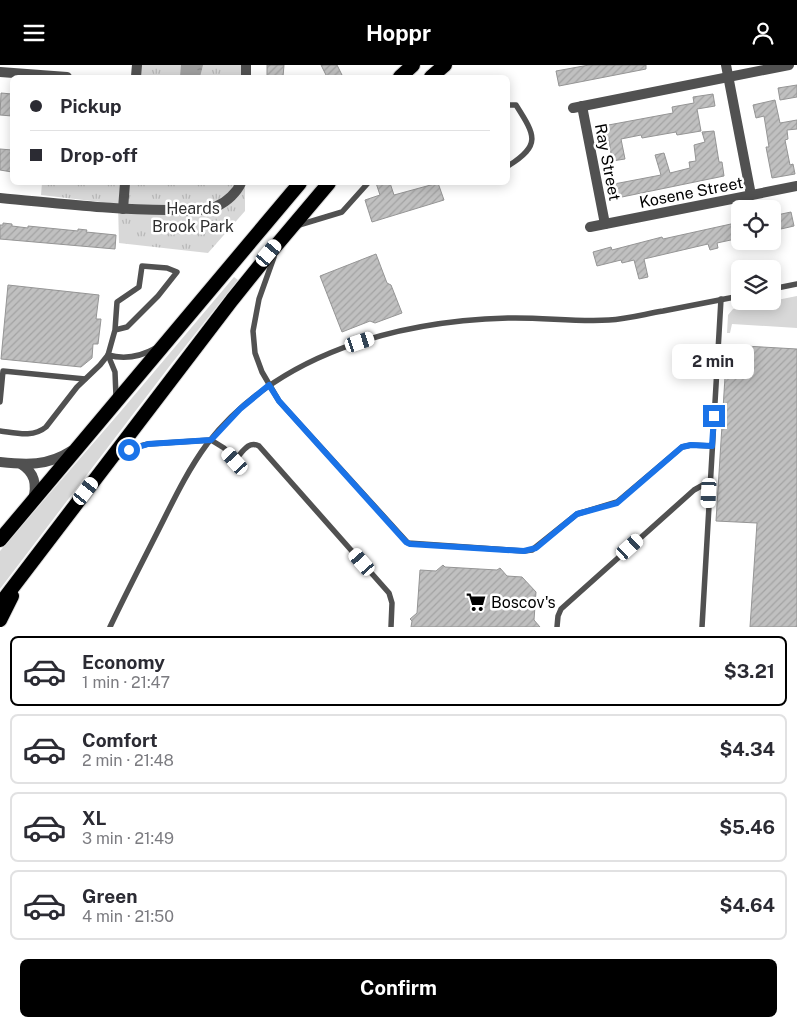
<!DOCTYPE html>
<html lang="en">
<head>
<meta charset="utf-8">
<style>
  :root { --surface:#fff; --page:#f7f7f7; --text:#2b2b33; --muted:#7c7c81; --line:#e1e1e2; --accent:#000 }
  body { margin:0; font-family:"Public Sans",sans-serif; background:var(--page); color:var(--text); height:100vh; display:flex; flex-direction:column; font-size:19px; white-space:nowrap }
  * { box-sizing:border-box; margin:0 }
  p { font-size:16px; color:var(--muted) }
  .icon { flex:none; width:28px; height:28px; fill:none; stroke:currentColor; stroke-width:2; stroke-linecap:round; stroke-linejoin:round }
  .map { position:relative; height:562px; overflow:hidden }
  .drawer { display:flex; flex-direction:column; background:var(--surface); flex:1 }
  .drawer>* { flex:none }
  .hud { position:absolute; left:10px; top:10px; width:500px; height:110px; border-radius:8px; box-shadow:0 2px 12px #0003; display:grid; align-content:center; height:110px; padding:0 20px; background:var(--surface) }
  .controls { position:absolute; left:731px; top:135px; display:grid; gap:10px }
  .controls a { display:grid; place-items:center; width:50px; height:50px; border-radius:8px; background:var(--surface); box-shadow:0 2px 12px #0003; font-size:25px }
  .end { position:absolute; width:22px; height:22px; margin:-11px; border:6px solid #1a73e8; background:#fff; box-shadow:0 0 0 2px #fff }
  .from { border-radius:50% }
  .bubble { position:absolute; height:35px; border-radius:8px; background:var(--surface); box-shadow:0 2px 12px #0003; font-size:16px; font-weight:700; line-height:35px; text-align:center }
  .car { position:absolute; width:15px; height:30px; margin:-15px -8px; border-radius:6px; box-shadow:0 0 4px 1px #0007; background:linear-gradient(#fff 24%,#345 0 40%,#fff 0 76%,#345 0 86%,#fff 0) }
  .hud b { display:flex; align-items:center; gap:18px; height:48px; font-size:19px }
  .hud b+b { border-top:1px solid var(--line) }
  .hud i { width:12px; height:12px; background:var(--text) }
  ul { padding:9px 0 0; list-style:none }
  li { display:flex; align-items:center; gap:15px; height:70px; margin:0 10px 8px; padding:0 10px; border:2px solid var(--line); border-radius:8px }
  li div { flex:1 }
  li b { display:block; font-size:19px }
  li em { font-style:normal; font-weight:700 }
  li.current { border-color:var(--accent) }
  li>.icon { width:45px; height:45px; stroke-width:1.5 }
  .action { display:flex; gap:10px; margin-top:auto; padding:10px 20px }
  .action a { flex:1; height:58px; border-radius:8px; background:var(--accent); color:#fff; font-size:20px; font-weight:700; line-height:58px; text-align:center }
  header { display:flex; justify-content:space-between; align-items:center; height:65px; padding:0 20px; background:var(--accent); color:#fff; font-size:22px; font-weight:700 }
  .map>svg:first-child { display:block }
  .grass { fill:#d8d8d8 }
  .park { fill:url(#park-tufts) }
  .water { fill:url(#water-ripples) }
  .building { fill:url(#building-hatch); stroke:#959595 }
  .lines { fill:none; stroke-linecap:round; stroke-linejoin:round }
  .trunk-casing { stroke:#dbdbdb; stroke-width:16 }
  .service { stroke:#515151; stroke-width:5.5 }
  .minor { stroke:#515151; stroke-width:10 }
  .trunk { stroke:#000; stroke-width:14 }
  .route { stroke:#1a73e8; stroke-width:6 }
  .labels { text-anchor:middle; stroke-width:5; stroke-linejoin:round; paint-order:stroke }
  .street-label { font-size:16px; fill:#000; stroke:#fff }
  .park-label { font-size:16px; fill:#2f2f2f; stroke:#fff }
  .poi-label { font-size:16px; fill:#000; stroke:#fff; text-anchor:start }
</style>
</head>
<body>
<header><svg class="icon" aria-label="menu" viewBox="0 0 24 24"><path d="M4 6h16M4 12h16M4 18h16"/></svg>Hoppr<svg class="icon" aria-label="person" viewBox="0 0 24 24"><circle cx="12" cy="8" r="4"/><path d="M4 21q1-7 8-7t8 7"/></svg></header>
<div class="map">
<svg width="797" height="562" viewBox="0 0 797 562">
  <defs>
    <pattern id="park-tufts" width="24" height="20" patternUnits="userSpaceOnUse" patternTransform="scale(1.25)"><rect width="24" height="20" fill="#d8d8d8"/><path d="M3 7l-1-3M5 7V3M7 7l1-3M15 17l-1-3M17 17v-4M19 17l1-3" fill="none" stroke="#b8b8b8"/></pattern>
    <pattern id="water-ripples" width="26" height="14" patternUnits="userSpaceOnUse" patternTransform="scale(1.25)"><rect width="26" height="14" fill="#9f9f9f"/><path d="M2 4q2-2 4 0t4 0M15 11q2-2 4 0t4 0" fill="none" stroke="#878787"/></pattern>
    <pattern id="building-hatch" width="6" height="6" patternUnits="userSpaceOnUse" patternTransform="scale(1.25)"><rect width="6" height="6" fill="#c0c0c0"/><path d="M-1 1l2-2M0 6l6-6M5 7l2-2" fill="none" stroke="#a3a3a3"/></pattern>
  </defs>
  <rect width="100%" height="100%" fill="#fff"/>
  <!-- grass -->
  <g class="grass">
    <path d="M234,212L238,215L172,298L0,524V486L121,346Z"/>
    <path d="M797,231V263L732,259L730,268H727L728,250L733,244Z"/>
  </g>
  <!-- park -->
  <g class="park">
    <path d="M132,0H244V12H131Z"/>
    <path d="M42,118H245V146L208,188L119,178L118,139L41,130Z"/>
  </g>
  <!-- water -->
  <path class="water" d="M181,0H203L200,12H180Z"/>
  <!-- building -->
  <g class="building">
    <path d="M267,0H284L283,12H267Z"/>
    <path d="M321,0H337L342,10L337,12H327Z"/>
    <path d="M589,0H646V4L559,21L556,6Z"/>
    <path d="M797,20V32L780,35L778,23Z"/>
    <path d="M1,28L12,29V51L0,50Z"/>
    <path d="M713,29L715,41L697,44L701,66L677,70L676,67L642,73L641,70L621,74L625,94L612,96L609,75L605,76L603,61L673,48L672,42L694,38L693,32Z"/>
    <path d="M775,35L780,58L797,55V64L787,65L788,74L785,75L790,100L793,99L795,109L772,113L766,82H769L764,51L756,53L753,40Z"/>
    <path d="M714,66L719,97H722L724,111L617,133L614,119L661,110L655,90L664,88L670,108L690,103L689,97L696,96L694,80L705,77L702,67Z"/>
    <path d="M0,84L12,85V107L0,105Z"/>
    <path d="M376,118H390L394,130L438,118L444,135L372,157L365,135L380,130Z"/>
    <path d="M791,147L794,161L772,166V151Z"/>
    <path d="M740,157V173L717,178L718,183L710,185L708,179L644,194L648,212L639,214L634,195L622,198L621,195L597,201L593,187L611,182L612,185L662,172L663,174Z"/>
    <path d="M3,158L12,159V161L28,163V161L78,166V164L87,165L86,167L116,170L115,184L0,174V160H3Z"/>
    <path d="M376,189L387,218L391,220L402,248L375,258L370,256L342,267L320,211Z"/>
    <path d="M8,220L99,230L96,254H101L98,279H93L92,293L81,302L1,294Z"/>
    <path d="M727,280L797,284V562H750L757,458L716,456Z"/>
    <path d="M443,500L445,502L497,505L500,503L507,511L522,512L536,527L534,555L540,562H411L412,556L410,554L417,548L420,505L436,506Z"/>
  </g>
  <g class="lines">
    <defs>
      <g id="trunk">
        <path d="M400,12L413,0"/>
        <path d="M431,12L445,0"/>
        <path d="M0,475L300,118"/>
        <path d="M0,539L232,235L269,189L329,118"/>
        <path d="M0,555L12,531"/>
      </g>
    </defs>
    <!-- trunk casing -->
    <use href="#trunk" class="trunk-casing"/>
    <!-- service -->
    <g class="service">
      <path d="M508,40H516C535,70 542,80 508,101"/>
      <path d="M299,160L342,147L368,118"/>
      <path d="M274,192L259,234L253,266L255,288L262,307L279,336L408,478L524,486L532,485L577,449L617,437L682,382L691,380L712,381"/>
      <path d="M772,224L797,219"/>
      <path d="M116,332L115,307L108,290C125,295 140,292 156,283"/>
      <path d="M0,337L3,306L85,314"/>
      <path d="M0,366C16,368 33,373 46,362L77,322L100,300L108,290L115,265L117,237L139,222L142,201L167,203L177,207L158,231L127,262L115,265"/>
      <path d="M118,392L136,382L148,379L211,375L224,383L235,395C242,388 248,375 259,381L389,528L392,538L391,562"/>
      <path d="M110,562C127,526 146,490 164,454C177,428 190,402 207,379C278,288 397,256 508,253C541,252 575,257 609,255C627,254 645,249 663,246C689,241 714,236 740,231"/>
      <path d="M557,562L558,551L561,544L694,425L703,420H710"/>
      <path d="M702,562L721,234"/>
    </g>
    <!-- minor -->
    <g class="minor">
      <path d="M726,0L751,130"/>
      <path d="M0,7L67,12"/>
      <path d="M136,12L137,0"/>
      <path d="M246,12V0"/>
      <path d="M582,41L605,159"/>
      <path d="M573,43L789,0"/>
      <path d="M0,133C56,138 112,145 168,145C184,145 202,148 217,141C227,137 237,127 241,118"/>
      <path d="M123,144L125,118"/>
      <path d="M590,162L797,121"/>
      <path d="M0,397C26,400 48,401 71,386"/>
      <path d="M21,399C35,408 37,419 33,435"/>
    </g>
    <!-- trunk -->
    <use href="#trunk" class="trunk"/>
  </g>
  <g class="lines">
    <!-- route -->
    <path class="route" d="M129,385L148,379L211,375L240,344L269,320L279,336L406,477L410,479L524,486L536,483L577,449L617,438L682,382L691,380L712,381L714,351"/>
  </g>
  <!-- icons -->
  <defs>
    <symbol id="supermarket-bare" viewBox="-9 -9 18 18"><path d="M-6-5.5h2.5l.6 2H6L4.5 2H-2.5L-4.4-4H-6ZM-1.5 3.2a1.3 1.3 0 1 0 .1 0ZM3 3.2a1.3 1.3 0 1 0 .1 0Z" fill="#000" stroke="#fff" stroke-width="2.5" paint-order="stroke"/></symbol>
  </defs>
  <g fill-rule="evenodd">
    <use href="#supermarket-bare" x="462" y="523" width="28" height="28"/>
  </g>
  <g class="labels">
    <!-- street labels -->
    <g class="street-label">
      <text transform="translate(608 97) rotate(79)" y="6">Ray Street</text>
      <text transform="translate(691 127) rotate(-11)" y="6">Kosene Street</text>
    </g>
    <!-- park labels -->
    <g class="park-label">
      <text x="193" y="149">Heards<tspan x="193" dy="18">Brook Park</tspan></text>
    </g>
    <!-- poi labels -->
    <g class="poi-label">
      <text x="491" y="543">Boscov's</text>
    </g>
  </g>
</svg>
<div class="controls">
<a><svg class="icon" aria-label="locate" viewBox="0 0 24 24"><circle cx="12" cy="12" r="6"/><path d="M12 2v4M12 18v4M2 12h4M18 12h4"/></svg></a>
<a><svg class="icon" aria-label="layers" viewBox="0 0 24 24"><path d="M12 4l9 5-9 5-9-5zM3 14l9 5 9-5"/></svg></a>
</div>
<i class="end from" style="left:129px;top:385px"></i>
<i class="end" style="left:714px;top:351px"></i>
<div class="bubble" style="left:672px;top:279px;width:82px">2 min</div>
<i class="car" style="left:269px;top:188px;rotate:40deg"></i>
<i class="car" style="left:360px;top:277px;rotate:72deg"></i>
<i class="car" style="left:235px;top:396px;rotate:318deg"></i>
<i class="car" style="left:86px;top:426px;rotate:37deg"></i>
<i class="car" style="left:709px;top:428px;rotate:183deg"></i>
<i class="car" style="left:630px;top:482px;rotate:48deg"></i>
<i class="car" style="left:362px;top:497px;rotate:319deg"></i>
<div class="hud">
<b><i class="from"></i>Pickup</b>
<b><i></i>Drop-off</b>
</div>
</div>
<section class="drawer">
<ul>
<li class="current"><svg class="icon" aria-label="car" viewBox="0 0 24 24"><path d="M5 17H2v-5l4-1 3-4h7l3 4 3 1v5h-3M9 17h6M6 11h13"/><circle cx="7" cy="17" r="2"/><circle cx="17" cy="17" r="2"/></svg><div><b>Economy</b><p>1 min · 21:47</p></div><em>$3.21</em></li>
<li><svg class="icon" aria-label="car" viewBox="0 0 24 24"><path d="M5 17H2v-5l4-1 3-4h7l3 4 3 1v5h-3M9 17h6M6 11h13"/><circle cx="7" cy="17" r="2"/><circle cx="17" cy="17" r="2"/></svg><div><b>Comfort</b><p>2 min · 21:48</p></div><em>$4.34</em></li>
<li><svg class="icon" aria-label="car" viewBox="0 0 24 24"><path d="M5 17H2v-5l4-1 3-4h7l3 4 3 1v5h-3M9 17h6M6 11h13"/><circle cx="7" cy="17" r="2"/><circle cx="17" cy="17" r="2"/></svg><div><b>XL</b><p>3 min · 21:49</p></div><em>$5.46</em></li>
<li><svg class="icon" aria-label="car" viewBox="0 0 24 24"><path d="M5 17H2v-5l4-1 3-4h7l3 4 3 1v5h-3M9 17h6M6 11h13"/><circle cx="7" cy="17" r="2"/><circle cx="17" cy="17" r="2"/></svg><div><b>Green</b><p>4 min · 21:50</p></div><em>$4.64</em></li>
</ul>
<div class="action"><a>Confirm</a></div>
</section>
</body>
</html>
